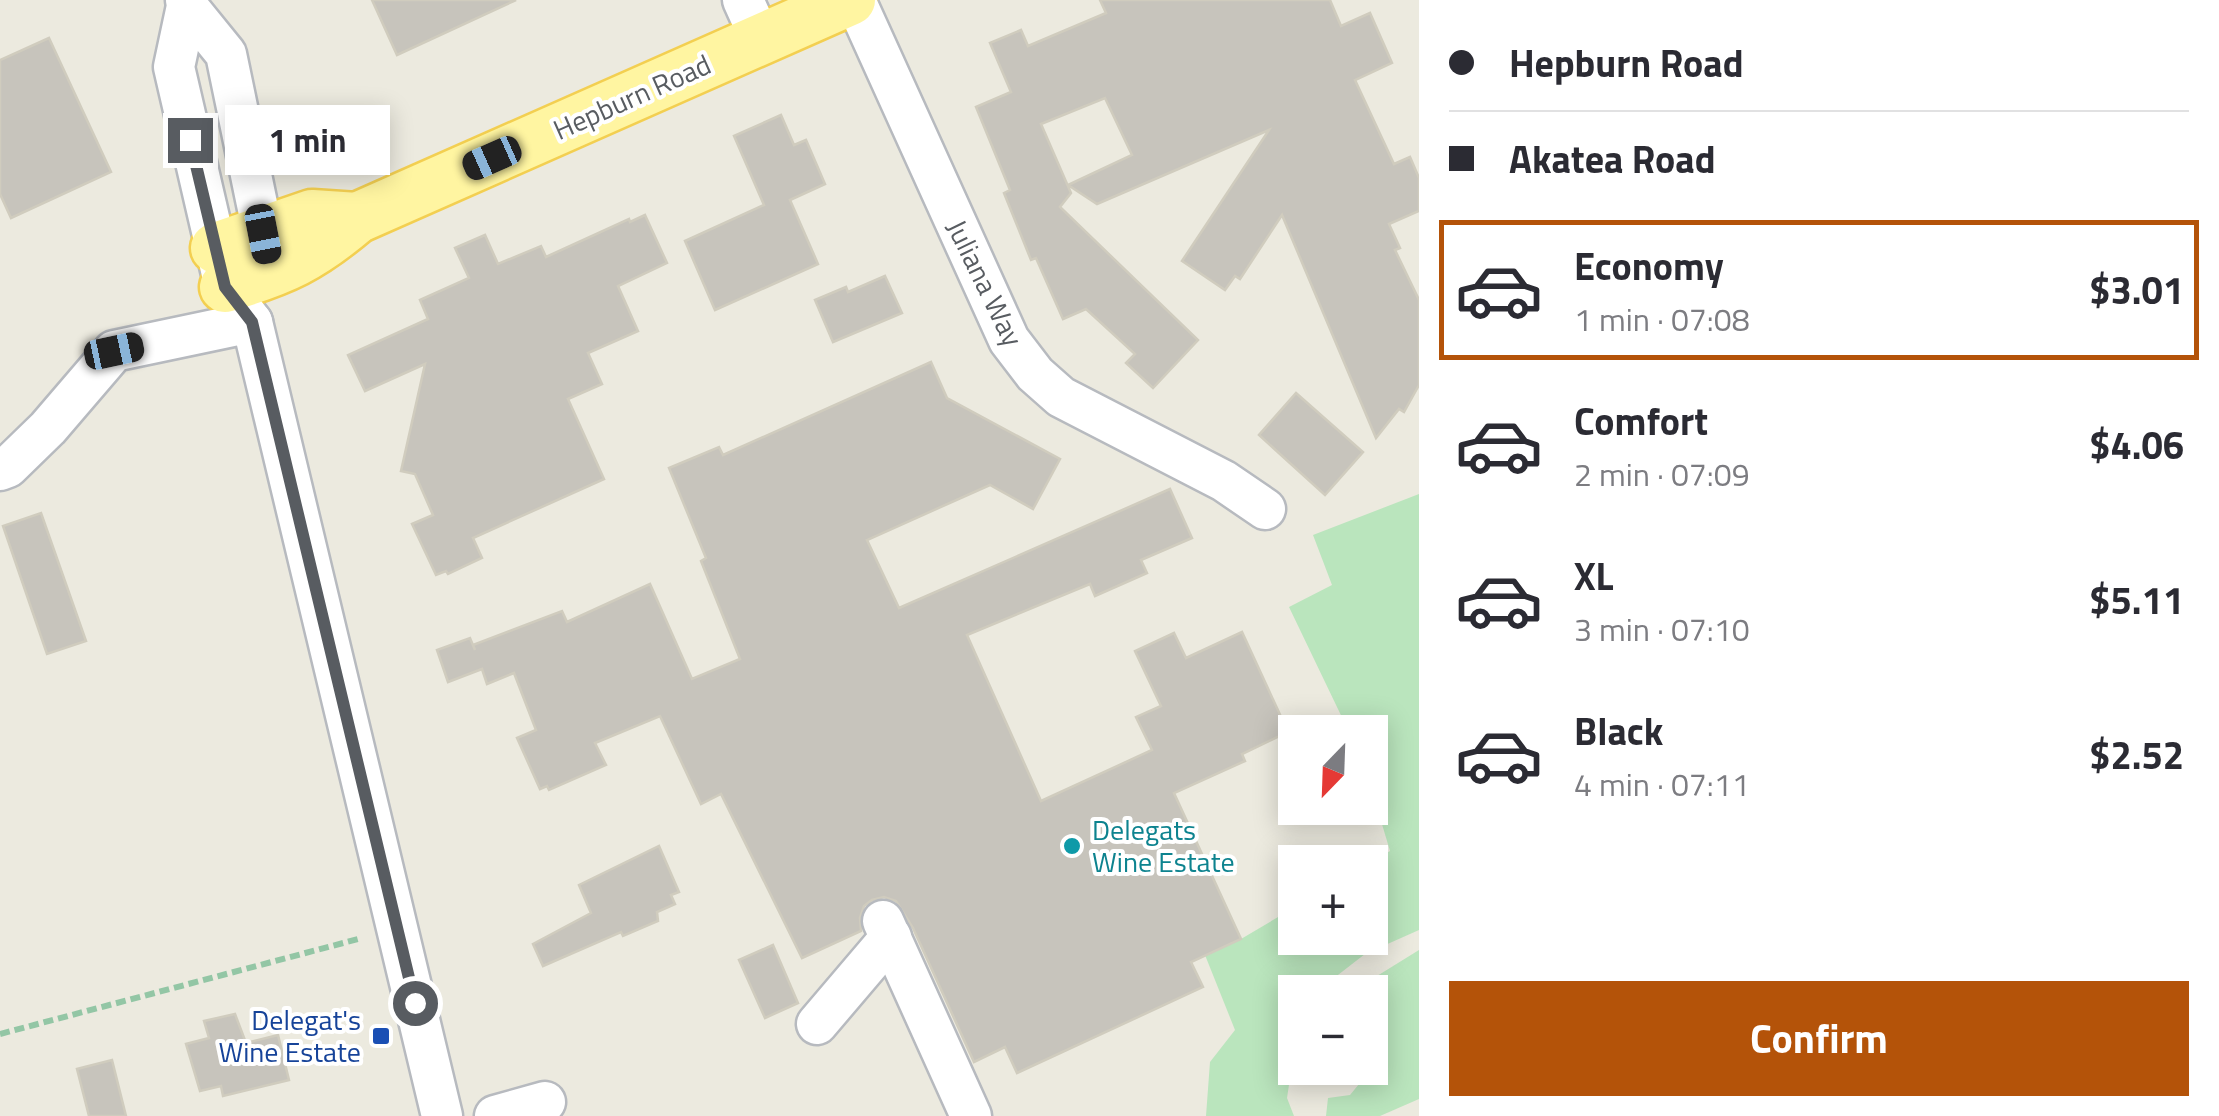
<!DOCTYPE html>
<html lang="en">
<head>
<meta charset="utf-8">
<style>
  :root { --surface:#fff; --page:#f2f2f3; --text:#2b2b33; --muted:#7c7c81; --line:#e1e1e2; --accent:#b45309 }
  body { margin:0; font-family:"Titillium Web",sans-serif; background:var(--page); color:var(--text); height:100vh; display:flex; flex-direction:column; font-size:38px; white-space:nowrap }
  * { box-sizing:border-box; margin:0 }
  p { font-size:32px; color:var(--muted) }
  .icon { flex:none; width:55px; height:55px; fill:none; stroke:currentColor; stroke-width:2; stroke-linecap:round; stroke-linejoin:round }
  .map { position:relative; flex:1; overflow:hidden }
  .details { display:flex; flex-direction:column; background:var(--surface); width:800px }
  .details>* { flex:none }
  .hud { display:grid; align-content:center; height:220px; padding:0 30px; background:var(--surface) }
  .needle { width:65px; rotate:203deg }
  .controls { position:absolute; left:1278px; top:715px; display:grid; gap:20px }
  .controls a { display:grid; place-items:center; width:110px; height:110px; border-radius:0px; background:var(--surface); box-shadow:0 5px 25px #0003; font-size:50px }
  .end { position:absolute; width:45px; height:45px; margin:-22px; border:12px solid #585c61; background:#fff; box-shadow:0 0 0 5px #fff }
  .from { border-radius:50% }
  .bubble { position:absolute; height:70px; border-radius:0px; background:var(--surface); box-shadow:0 5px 25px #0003; font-size:32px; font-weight:700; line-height:70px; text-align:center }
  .car { position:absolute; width:30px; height:60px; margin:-30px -15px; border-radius:12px; box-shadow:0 0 8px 2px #0007; background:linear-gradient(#222 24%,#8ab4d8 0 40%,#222 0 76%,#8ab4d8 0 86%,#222 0) }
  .hud b { display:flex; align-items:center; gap:35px; height:95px; font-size:38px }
  .hud b+b { border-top:2px solid var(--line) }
  .hud i { width:25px; height:25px; background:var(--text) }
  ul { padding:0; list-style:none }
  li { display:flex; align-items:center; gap:30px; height:140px; margin:0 20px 15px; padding:0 10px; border:5px solid transparent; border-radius:0px }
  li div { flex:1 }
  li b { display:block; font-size:38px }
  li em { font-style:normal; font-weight:700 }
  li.current { border-color:var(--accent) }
  li>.icon { width:90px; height:90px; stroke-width:1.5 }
  .action { display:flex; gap:20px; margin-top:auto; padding:20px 30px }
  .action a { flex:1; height:115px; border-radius:0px; background:var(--accent); color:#fff; font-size:40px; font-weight:700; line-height:115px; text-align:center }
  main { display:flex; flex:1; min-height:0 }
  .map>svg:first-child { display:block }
  .green { fill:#bae5bd }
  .building { fill:#c7c4bc; stroke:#d0ccbe; stroke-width:2.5 }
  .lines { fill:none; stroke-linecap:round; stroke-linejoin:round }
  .minor-casing { stroke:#b7babf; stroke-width:45 }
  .major-casing { stroke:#f3cf51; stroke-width:55 }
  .path { stroke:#93c6a5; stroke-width:6; stroke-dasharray:10 5; stroke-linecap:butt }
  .minor { stroke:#fff; stroke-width:40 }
  .major { stroke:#fff5a1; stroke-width:50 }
  .route { stroke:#585c61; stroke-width:12 }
  .culture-dot { fill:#0f9aa8; stroke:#fff; stroke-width:4 }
  .transit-dot { fill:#1a4fb4; stroke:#fff; stroke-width:4 }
  .labels { text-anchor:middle; stroke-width:8; stroke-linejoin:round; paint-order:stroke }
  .street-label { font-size:28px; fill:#585c61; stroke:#fff }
  .culture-label { font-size:28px; fill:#0d838f; stroke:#fff; text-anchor:start }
  .transit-label { font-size:28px; fill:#164399; stroke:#fff; text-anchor:end }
</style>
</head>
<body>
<main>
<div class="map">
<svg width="1419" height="1116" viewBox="0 0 1419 1116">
  <rect width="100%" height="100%" fill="#eceadf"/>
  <!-- green -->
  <g class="green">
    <path d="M1419,494V930L1365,954L1316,992H1295V1045L1287,1098L1294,1116H1206L1210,1062L1235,1030L1205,955L1241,939L1295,907V938H1370V863L1390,851L1370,784V732H1349L1289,607L1332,585L1313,535Z"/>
    <path d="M1419,950V1099L1380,1116H1326L1328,1098L1350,1095L1364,1078L1360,1068H1370V992H1355L1356,989Z"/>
  </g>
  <!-- building -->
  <g class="building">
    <path d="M372,0H516L397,55Z"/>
    <path d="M1100,0H1330L1341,26L1370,13L1392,63L1355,80L1394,164L1410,157L1419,178V211L1389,224L1400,248L1395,250L1419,300V385L1404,412L1399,409L1376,438L1282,215L1240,279L1235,276L1225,290L1182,261L1269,130L1097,204L1068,185L1132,155L1105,98L1041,124L1071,193L1060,207L1198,340L1153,388L1126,363L1135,354L1086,309L1063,319L1036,258L1031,260L1004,193L1010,190L976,107L1011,92L990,43L1021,30L1028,46L1106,13Z"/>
    <path d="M49,38L111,172L11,218L0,194V60Z"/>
    <path d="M781,115L794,145L806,140L825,184L790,200L818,264L715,310L685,241L764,205L734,136Z"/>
    <path d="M645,215L667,263L618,286L638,331L588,353L602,384L568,399L604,479L473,538L482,558L448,574L446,571L436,575L412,524L433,515L415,474L401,471L425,364L365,391L348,355L428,319L420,300L469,278L455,248L485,235L498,264L541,246L546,257L629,219L630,222Z"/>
    <path d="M885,276L902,313L833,342L815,300L846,287L848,292Z"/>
    <path d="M931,362L947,398L1060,459L1033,509L990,485L867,540L899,608L1170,489L1192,538L1141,560L1147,573L1095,596L1090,584L967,635L1041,801L1152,750L1136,717L1161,706L1135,651L1174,633L1186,658L1242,632L1288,732L1242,754L1245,761L1174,793L1241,939L1191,962L1203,987L1017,1073L1005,1047L974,1062L913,928L896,901L884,897L872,900L864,906L860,918L861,931L802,958L721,794L701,804L660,716L595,743L606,765L549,790L547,786L540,789L517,738L536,730L514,673L487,684L482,669L448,682L437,650L470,638L475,650L473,645L562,611L567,622L650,584L692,679L740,659L701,561L706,558L669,468L719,447L723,455Z"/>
    <path d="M1296,393L1363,452L1325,495L1259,435Z"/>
    <path d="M41,513L86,641L47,654L3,526Z"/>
    <path d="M659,846L679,892L671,895L675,904L657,912L658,921L623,936L621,932L543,966L533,944L591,913L579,885Z"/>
    <path d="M773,945L798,1003L765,1018L739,960Z"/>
    <path d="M235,1014L246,1043L278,1035L289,1080L223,1096L221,1086L200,1091L186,1044L209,1038L204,1021Z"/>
    <path d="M112,1060L126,1116H89L77,1069Z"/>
  </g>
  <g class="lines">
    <defs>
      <g id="minor">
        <path d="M186,0L187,6L174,67L225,287L252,322L442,1116"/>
        <path d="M743,0L761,40"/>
        <path d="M855,0L1009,340L1035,374L1061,397L1224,481L1265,509"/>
        <path d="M187,6L226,54L269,262"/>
        <path d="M0,470L8,467L48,428L114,351L252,322"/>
        <path d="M883,921L971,1116"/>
        <path d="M817,1024L891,937"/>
        <path d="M495,1116L545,1102"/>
      </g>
      <g id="major">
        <path d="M216,248L312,215L357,218"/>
        <path d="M225,287C284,270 311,257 357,218L850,0"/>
      </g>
    </defs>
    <!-- minor casing -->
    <use href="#minor" class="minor-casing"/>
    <!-- major casing -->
    <use href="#major" class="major-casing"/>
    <!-- path -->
    <path class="path" d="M0,1034L362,938"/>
    <!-- minor -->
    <use href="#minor" class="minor"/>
    <!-- major -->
    <use href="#major" class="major"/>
  </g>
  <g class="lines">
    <!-- route -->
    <path class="route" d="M190,140L225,287L252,322L415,1003"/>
  </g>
  <!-- markers -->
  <circle class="culture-dot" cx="1072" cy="846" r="10"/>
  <rect class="transit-dot" x="371" y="1026" width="20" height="20" rx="5"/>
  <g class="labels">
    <!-- street labels -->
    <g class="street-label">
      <text transform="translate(632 97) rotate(-24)" y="10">Hepburn Road</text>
      <text transform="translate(985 283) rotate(64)" y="10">Juliana Way</text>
    </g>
    <!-- culture labels -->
    <g class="culture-label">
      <text x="1092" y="840">Delegats<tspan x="1092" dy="32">Wine Estate</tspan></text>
    </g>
    <!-- transit labels -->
    <g class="transit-label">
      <text x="361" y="1030">Delegat's<tspan x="361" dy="32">Wine Estate</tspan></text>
    </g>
  </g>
</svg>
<div class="controls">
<a><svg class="needle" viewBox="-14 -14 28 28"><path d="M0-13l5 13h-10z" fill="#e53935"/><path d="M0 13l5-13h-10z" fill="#7c7c81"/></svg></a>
<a>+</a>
<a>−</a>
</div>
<i class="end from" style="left:415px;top:1003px"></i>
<i class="end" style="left:190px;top:140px"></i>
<div class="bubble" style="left:225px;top:105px;width:165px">1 min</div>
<i class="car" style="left:492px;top:158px;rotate:246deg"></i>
<i class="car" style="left:263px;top:234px;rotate:169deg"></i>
<i class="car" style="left:114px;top:351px;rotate:78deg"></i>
</div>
<section class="details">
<div class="hud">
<b><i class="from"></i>Hepburn Road</b>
<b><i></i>Akatea Road</b>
</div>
<ul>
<li class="current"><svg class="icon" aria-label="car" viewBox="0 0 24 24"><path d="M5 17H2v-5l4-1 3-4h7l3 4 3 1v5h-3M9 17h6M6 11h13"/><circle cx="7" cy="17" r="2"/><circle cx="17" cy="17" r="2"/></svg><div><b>Economy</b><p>1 min · 07:08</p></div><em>$3.01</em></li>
<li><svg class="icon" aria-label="car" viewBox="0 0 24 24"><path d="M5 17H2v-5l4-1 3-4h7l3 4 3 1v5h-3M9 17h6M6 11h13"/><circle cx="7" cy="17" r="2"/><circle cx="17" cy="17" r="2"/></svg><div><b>Comfort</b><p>2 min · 07:09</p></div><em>$4.06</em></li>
<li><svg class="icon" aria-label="car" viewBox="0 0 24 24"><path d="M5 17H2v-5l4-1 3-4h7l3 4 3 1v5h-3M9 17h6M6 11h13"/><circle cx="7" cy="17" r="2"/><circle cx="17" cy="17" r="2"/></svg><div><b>XL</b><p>3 min · 07:10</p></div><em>$5.11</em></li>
<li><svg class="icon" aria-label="car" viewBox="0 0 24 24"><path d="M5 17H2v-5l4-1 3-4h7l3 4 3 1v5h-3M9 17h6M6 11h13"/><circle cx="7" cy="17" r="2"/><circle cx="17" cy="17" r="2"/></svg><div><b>Black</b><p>4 min · 07:11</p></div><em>$2.52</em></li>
</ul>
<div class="action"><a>Confirm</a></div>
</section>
</main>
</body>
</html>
